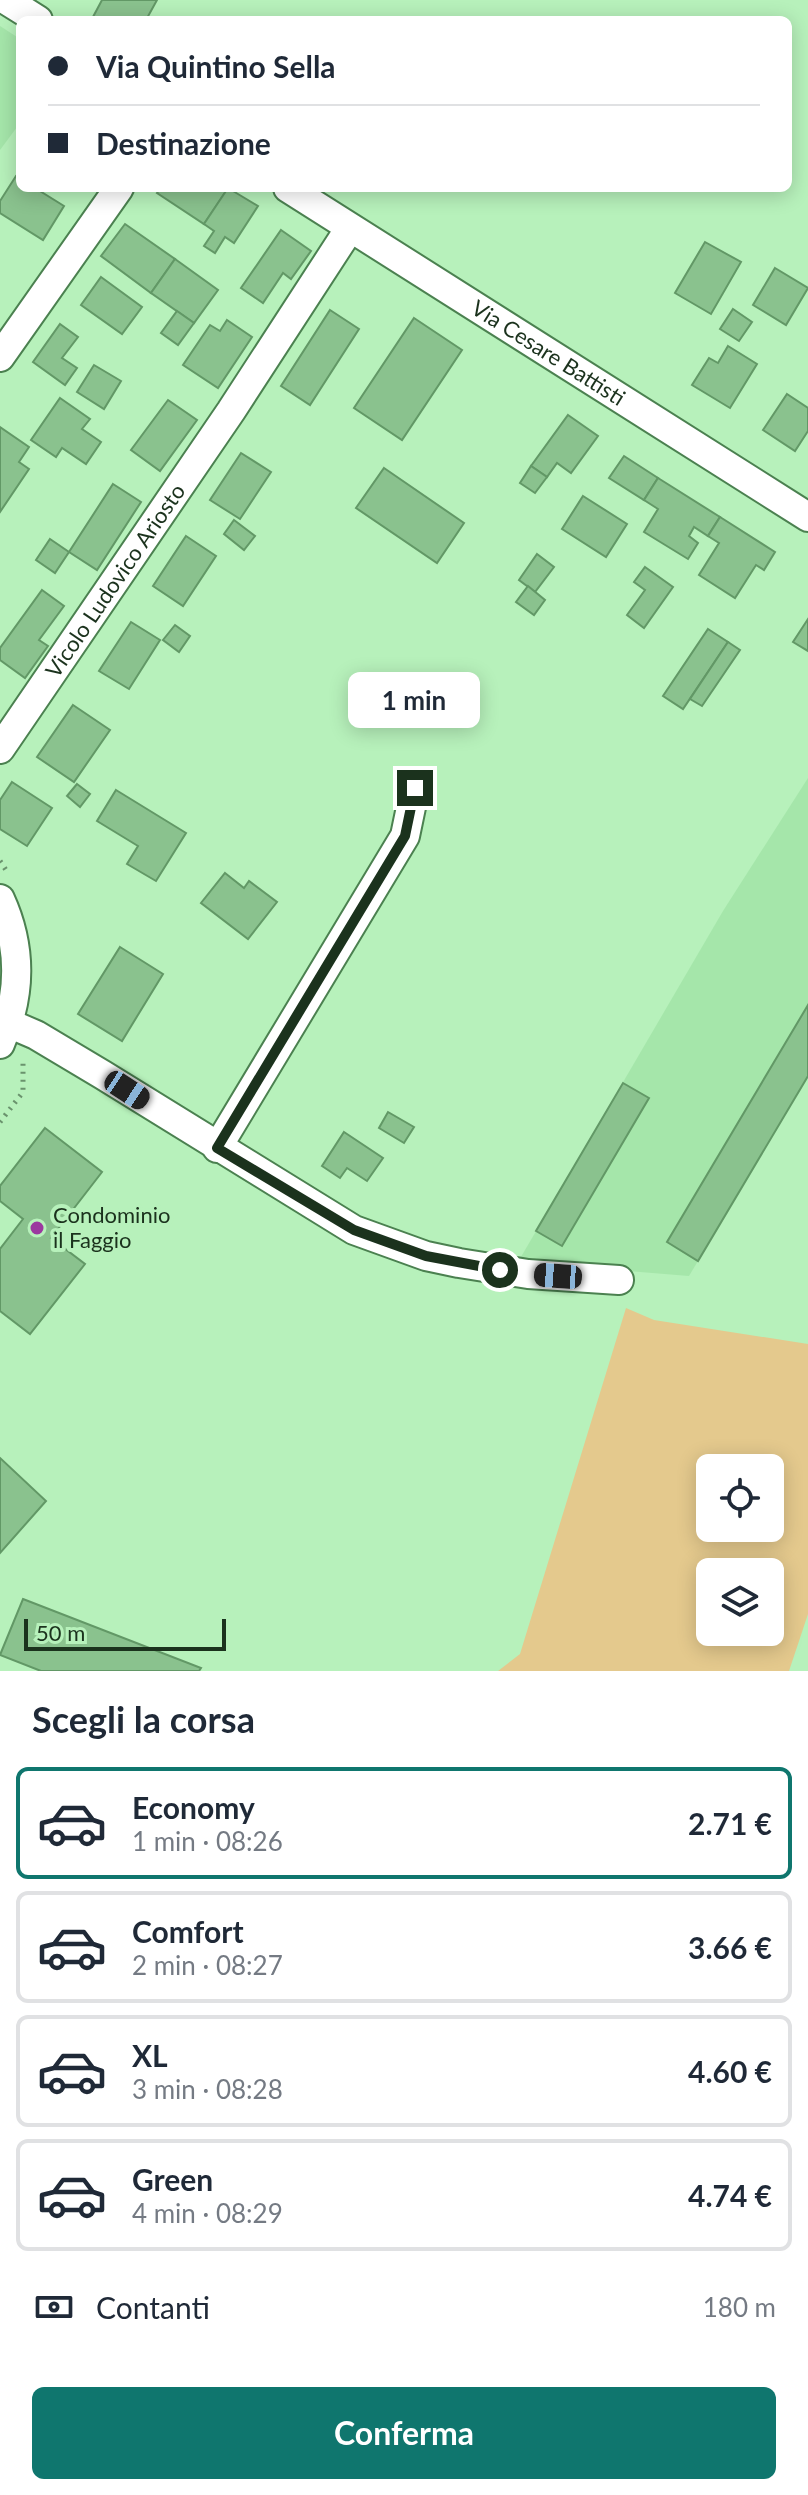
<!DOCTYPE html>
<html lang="it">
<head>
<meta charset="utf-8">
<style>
  :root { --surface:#fff; --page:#f2f2f3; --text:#1f2937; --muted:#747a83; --line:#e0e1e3; --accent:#0f766e }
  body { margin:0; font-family:Lato,sans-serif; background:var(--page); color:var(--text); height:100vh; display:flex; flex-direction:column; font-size:30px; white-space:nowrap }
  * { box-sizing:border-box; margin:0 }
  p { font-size:26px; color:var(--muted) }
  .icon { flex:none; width:44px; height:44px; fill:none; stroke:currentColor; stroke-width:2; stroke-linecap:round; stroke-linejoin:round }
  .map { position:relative; height:1671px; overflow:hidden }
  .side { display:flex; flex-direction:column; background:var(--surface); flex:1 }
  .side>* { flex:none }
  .guide { position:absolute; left:16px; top:16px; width:776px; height:176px; border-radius:12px; box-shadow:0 4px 20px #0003; display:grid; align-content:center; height:176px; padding:0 32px; background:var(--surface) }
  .buttons { position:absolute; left:696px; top:1454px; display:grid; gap:16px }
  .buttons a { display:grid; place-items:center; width:88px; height:88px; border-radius:12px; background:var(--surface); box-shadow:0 4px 20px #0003; font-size:40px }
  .scale { position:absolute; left:24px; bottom:20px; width:202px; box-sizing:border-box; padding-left:8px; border:4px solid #1b321d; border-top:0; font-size:22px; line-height:28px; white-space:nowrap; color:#1b321d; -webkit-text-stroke:6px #b7f1bb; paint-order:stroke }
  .end { position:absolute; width:36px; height:36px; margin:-18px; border:10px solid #1b321d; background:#fff; box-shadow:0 0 0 4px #fff }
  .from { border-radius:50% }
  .bubble { position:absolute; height:56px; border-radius:12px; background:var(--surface); box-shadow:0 4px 20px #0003; font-size:26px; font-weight:700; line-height:56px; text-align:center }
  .car { position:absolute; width:24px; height:48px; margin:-24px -12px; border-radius:10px; box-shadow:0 0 6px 2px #0007; background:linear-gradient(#222 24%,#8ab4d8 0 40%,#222 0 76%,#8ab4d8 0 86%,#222 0) }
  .guide b { display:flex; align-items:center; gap:28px; height:76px; font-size:30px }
  .guide b+b { border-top:2px solid var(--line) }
  .guide i { width:20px; height:20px; background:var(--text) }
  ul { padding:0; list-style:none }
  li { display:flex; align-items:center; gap:24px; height:112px; margin:0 16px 12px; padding:0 16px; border:4px solid var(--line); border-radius:12px }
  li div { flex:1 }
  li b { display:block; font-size:30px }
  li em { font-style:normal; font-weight:700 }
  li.current { border-color:var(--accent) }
  li>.icon { width:72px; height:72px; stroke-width:1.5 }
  h2 { padding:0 32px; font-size:36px; line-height:96px }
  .pay { display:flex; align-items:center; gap:20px; height:88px; padding:0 32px; font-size:30px }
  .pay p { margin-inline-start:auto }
  .cta { display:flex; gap:16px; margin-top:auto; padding:16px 32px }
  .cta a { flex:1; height:92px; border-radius:12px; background:var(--accent); color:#fff; font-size:32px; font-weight:700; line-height:92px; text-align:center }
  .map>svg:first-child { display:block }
  .built { fill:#a5e6aa }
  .green { fill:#e4c98d; fill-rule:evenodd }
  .building { fill:#8ac28e; stroke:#629866; stroke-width:2 }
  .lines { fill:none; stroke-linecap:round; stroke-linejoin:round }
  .minor-casing { stroke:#4b8150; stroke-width:32 }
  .path { stroke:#6a936d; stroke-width:5; stroke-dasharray:2 6; stroke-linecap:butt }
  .minor { stroke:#fff; stroke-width:28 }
  .route { stroke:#1b321d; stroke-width:10 }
  .poi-dot { fill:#9b399f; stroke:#b7f1bb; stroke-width:3 }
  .labels { text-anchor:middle; stroke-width:8; stroke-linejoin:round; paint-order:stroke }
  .street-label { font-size:22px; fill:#1b321d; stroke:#b7f1bb }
  .poi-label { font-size:22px; fill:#1b321d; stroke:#b7f1bb; text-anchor:start }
</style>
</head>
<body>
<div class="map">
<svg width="808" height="1671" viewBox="0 0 808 1671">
  <rect width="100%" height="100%" fill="#b7f1bb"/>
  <!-- built -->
  <g class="built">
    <path d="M0,26L20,39V123L0,150Z"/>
    <path d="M808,778V1076L698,1261L689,1276L518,1262L723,911Z"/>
  </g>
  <!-- green -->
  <path class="green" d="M626,1308L654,1320L808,1344V1614L789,1671H498L520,1654ZM710,1468H770V1528H710ZM710,1572H770V1632H710Z"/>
  <!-- building -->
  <g class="building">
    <path d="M102,0H157L146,20H98L93,17Z"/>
    <path d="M16,176L20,178V188H35L64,206L43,240L0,213V201Z"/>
    <path d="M161,188H228L204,224L157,193Z"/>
    <path d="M228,188L258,206L234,243L225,237L215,253L204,246L214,231L204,224Z"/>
    <path d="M125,224L175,259L151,293L101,256Z"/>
    <path d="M281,230L311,251L291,279L283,273L263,303L241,288Z"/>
    <path d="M705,242L741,262L711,314L675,293Z"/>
    <path d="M175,259L218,290L194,323L151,293Z"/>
    <path d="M775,268L808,288L786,325L753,305Z"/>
    <path d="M101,277L142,307L122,334L81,305Z"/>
    <path d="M733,309L752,322L739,341L720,329Z"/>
    <path d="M330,310L359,329L310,405L281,386Z"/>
    <path d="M177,311L194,323L178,345L161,333Z"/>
    <path d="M414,318L462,350L402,440L354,408Z"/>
    <path d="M227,320L252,337L218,388L183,365L210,325L220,331Z"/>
    <path d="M60,324L78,337L62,358L77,368L65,385L33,362Z"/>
    <path d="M728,346L757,364L730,408L692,385L709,358L718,363Z"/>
    <path d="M94,365L121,381L104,409L77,392Z"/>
    <path d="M787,394L808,408V431L795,451L763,430Z"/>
    <path d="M60,398L90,419L82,429L101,442L86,464L62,448L56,457L31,440Z"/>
    <path d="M168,400L197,420L160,471L131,450Z"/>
    <path d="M568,415L598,436L571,473L557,463L547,477L531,466Z"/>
    <path d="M0,427L29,447L19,462L29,469L0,512Z"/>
    <path d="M241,453L271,472L240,519L210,500Z"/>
    <path d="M624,456L658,478L644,500L609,478Z"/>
    <path d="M531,466L547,477L535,493L520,483Z"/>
    <path d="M384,468L464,523L437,563L356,508Z"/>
    <path d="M658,478L720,517L708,536L694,527L689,536L698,543L688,559L644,532L658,509L644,500Z"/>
    <path d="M113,484L141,502L97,570L69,552Z"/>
    <path d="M583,496L627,524L606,557L562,529Z"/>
    <path d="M720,517L775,552L764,570L756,565L735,598L699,575L719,543L708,536Z"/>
    <path d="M234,520L255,536L244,550L224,534Z"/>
    <path d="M186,536L216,556L183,606L153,586Z"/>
    <path d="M50,539L69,552L55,573L36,560Z"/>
    <path d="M537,554L554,567L535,592L519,580Z"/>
    <path d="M645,567L673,587L644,628L627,615L645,590L634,582Z"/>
    <path d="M528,586L545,600L534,615L516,602Z"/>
    <path d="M42,590L64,606L39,640L48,646L25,678L0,660V648Z"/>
    <path d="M808,619V651L793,642Z"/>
    <path d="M131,622L160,640L129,689L99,671Z"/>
    <path d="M175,625L190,636L179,652L163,640Z"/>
    <path d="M708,629L728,642L683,709L663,696Z"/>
    <path d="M728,642L740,650L702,706L690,699Z"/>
    <path d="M73,705L110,730L74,782L37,757Z"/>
    <path d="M12,782L52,808L27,846L0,829V800Z"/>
    <path d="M77,784L90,794L80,807L67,796Z"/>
    <path d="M116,790L186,833L156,881L127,864L138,846L97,821Z"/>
    <path d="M225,873L244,888L249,881L277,902L248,939L201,903Z"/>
    <path d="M120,947L163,974L122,1041L78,1014Z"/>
    <path d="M808,1005V1076L698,1261L667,1242Z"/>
    <path d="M623,1083L649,1098L562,1246L536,1231Z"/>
    <path d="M388,1112L414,1127L404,1143L379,1128Z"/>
    <path d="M45,1128L102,1172L51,1238L85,1264L30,1334L0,1311V1249L23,1219L0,1201V1186Z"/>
    <path d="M344,1132L383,1158L367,1181L347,1168L340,1178L322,1166Z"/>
    <path d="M0,1458L46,1501L0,1553Z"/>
    <path d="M23,1599L201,1668L199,1671H41L0,1655Z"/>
  </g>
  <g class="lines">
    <defs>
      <g id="minor">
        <path d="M6,0L38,20"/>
        <path id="s1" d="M288,188L808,517"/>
        <path d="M0,357L119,188"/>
        <path id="s2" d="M0,749L231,411L350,228"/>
        <path d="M0,899C22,947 21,996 0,1044"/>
        <path d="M8,1023L36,1035L103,1075L354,1230L426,1256L459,1263L528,1274L619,1280"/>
        <path d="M217,1148L405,836L415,788"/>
      </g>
    </defs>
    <!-- minor casing -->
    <use href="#minor" class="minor-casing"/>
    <!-- path -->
    <g class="path">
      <path d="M0,861L8,873"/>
      <path d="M0,1122L23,1092V1059"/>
    </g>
    <!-- minor -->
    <use href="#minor" class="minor"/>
  </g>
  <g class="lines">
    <!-- route -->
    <path class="route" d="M415,788L405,836L217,1148L354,1230L426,1256L500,1270"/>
  </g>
  <!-- markers -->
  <circle class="poi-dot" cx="37" cy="1228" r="8"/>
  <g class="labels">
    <!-- street labels -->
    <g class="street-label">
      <text dy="8" stroke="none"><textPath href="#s1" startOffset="308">Via Cesare Battisti</textPath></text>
      <text dy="8" stroke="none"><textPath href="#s2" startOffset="204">Vicolo Ludovico Ariosto</textPath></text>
    </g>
    <!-- poi labels -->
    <g class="poi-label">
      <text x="53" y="1223">Condominio<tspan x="53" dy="25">il Faggio</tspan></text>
    </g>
  </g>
</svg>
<div class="buttons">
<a><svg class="icon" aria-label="locate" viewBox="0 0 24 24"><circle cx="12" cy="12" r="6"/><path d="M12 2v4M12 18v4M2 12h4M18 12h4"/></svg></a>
<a><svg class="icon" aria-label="layers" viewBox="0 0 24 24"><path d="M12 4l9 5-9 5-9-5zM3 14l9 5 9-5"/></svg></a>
</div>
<div class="scale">50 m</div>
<i class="end from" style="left:500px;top:1270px"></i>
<i class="end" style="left:415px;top:788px"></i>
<div class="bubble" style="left:348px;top:672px;width:132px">1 min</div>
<i class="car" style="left:127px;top:1090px;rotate:123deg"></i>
<i class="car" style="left:558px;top:1276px;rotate:274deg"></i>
<div class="guide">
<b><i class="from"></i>Via Quintino Sella</b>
<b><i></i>Destinazione</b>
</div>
</div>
<section class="side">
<h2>Scegli la corsa</h2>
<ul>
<li class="current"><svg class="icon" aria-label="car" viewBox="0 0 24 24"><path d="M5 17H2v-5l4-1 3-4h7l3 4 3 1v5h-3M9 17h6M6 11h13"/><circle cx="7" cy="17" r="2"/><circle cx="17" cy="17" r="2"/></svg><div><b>Economy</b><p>1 min · 08:26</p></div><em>2.71 €</em></li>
<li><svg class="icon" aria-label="car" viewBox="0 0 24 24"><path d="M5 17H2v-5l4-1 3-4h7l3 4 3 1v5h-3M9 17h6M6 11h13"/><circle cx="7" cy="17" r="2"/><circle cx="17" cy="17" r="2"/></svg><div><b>Comfort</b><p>2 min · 08:27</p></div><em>3.66 €</em></li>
<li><svg class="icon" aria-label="car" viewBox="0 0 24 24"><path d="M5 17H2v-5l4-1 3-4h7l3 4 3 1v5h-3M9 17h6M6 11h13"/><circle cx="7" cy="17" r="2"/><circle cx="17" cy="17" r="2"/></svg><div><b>XL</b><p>3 min · 08:28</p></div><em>4.60 €</em></li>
<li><svg class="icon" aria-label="car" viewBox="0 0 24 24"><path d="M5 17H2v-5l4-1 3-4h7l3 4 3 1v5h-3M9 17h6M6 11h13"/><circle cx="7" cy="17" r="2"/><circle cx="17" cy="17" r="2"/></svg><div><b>Green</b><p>4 min · 08:29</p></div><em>4.74 €</em></li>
</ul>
<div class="pay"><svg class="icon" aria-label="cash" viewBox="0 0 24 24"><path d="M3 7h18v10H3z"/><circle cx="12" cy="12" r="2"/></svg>Contanti<p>180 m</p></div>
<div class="cta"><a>Conferma</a></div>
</section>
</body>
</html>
